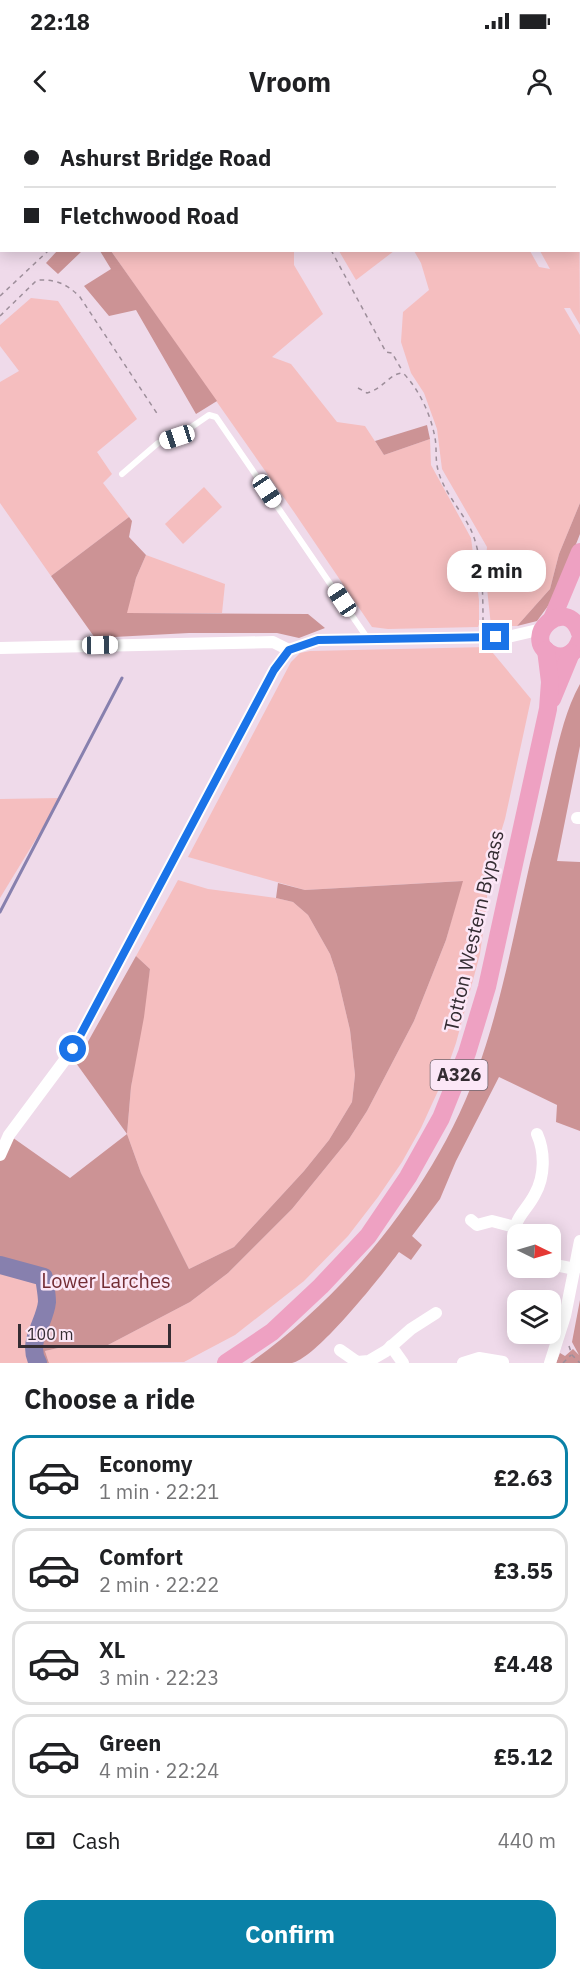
<!DOCTYPE html>
<html lang="en">
<head>
<meta charset="utf-8">
<style>
  :root { --surface:#fff; --page:#f2f2f2; --text:#202124; --muted:#757577; --line:#e0e0e0; --accent:#0a81a7 }
  body { margin:0; font-family:"IBM Plex Sans",sans-serif; background:var(--page); color:var(--text); height:100vh; display:flex; flex-direction:column; font-size:22px; white-space:nowrap }
  * { box-sizing:border-box; margin:0 }
  p { font-size:20px; color:var(--muted) }
  .icon { flex:none; width:33px; height:33px; fill:none; stroke:currentColor; stroke-width:2; stroke-linecap:round; stroke-linejoin:round }
  .map { position:relative; height:1243px; overflow:hidden }
  .sheet { display:flex; flex-direction:column; background:var(--surface); flex:1 }
  .sheet>* { flex:none }
  .guide { position:absolute; left:0px; top:0px; width:580px; height:132px; box-shadow:0 3px 15px #0003; display:grid; align-content:center; height:132px; padding:0 24px; background:var(--surface) }
  .needle { width:39px; rotate:95deg }
  .controls { position:absolute; left:507px; top:1104px; display:grid; gap:12px }
  .controls a { display:grid; place-items:center; width:54px; height:54px; border-radius:12px; background:var(--surface); box-shadow:0 3px 15px #0003; font-size:30px }
  .scale { position:absolute; left:18px; bottom:15px; width:153px; box-sizing:border-box; padding-left:6px; border:3px solid #342c32; border-top:0; font-size:16px; line-height:21px; white-space:nowrap; color:#342c32; -webkit-text-stroke:4px #fce7f7; paint-order:stroke }
  .end { position:absolute; width:27px; height:27px; margin:-14px; border:8px solid #1a73e8; background:#fff; box-shadow:0 0 0 3px #fff }
  .from { border-radius:50% }
  .bubble { position:absolute; height:42px; border-radius:18px; background:var(--surface); box-shadow:0 3px 15px #0003; font-size:20px; font-weight:700; line-height:42px; text-align:center }
  .car { position:absolute; width:18px; height:36px; margin:-18px -9px; border-radius:8px; box-shadow:0 0 4px 2px #0007; background:linear-gradient(#fff 24%,#345 0 40%,#fff 0 76%,#345 0 86%,#fff 0) }
  .guide b { display:flex; align-items:center; gap:21px; height:57px; font-size:22px }
  .guide b+b { border-top:2px solid var(--line) }
  .guide i { width:15px; height:15px; background:var(--text) }
  ul { padding:0; list-style:none }
  li { display:flex; align-items:center; gap:18px; height:84px; margin:0 12px 9px; padding:0 12px; border:3px solid var(--line); border-radius:18px }
  li div { flex:1 }
  li b { display:block; font-size:22px }
  li em { font-style:normal; font-weight:700 }
  li.selected { border-color:var(--accent) }
  li>.icon { width:54px; height:54px; stroke-width:1.5 }
  h2 { padding:0 24px; font-size:27px; line-height:72px }
  .pay { display:flex; align-items:center; gap:15px; height:66px; padding:0 24px; font-size:22px }
  .pay p { margin-inline-start:auto }
  .primary-button { display:flex; gap:12px; margin-top:auto; padding:12px 24px }
  .primary-button a { flex:1; height:69px; border-radius:18px; background:var(--accent); color:#fff; font-size:24px; font-weight:700; line-height:69px; text-align:center }
  .status { display:flex; justify-content:space-between; align-items:center; height:42px; padding:0 30px; background:var(--surface); direction:ltr }
  .status svg { height:16px; fill:currentColor }
  header { display:flex; justify-content:space-between; align-items:center; height:78px; padding:0 24px; background:var(--surface); font-size:27px; font-weight:700 }
  .map>svg:first-child { display:block }
  .green { fill:#f5bebf }
  .forest { fill:#cc9395 }
  .lines { fill:none; stroke-linecap:round; stroke-linejoin:round }
  .stream { stroke:#8780ae; stroke-width:3 }
  .river { stroke:#8780ae; stroke-width:18 }
  .path { stroke:#9d8e9a; stroke-width:1.5; stroke-dasharray:4.5 4.5; stroke-linecap:butt }
  .service { stroke:#fff; stroke-width:6 }
  .minor { stroke:#fff; stroke-width:12 }
  .primary { stroke:#eea1c2; stroke-width:18 }
  .route { stroke:#1a73e8; stroke-width:8 }
  .labels { text-anchor:middle; stroke-width:5; stroke-linejoin:round; paint-order:stroke }
  .shield { fill:#fce7f7; stroke:#70646d; stroke-width:1.5 }
  .shield-label { font-size:18px; font-weight:bold; fill:#342c32 }
  .street-label { font-size:20px; fill:#342c32; stroke:#fce7f7 }
  .park-label { font-size:20px; fill:#732d34; stroke:#fce7f7 }
</style>
</head>
<body>
<div class="status"><b>22:18</b><svg viewBox="0 0 49 12"><path d="M0 12V9h3v3zM5 12V6h3v6zM10 12V3h3v9zM15 12V0h3v12zM26 1h20v11H26zM47 4h2v5h-2z"/></svg></div>
<header><svg class="icon" aria-label="back" viewBox="0 0 24 24"><path d="M15 5l-7 7 7 7"/></svg>Vroom<svg class="icon" aria-label="person" viewBox="0 0 24 24"><circle cx="12" cy="8" r="4"/><path d="M4 21q1-7 8-7t8 7"/></svg></header>
<div class="map">
<svg width="580" height="1243" viewBox="0 0 580 1243">
  <rect width="100%" height="100%" fill="#efdaea"/>
  <!-- green -->
  <g class="green">
    <path d="M0,0H233L2,2L0,117Z"/>
    <path d="M261,0H580V58L579,2Z"/>
    <path d="M579,67L580,205L570,188H564L580,215V383L559,434L550,469L517,506H491L485,449L487,427L442,349L437,309L424,273L411,253L401,222L403,192L429,170L421,143L414,131H530L539,147L550,149L540,131L579,130Z"/>
    <path d="M111,131H294V145L323,194L272,237L291,244L337,302L365,306L384,335L430,319L431,345L471,418L479,480V504L478,507L388,509L372,507L294,392Z"/>
    <path d="M339,131H394L356,160Z"/>
    <path d="M31,178L58,181L137,299L97,332L112,354L103,363L129,397L51,456L0,383V262L19,251L0,226V205Z"/>
    <path d="M204,367L222,387L183,424L165,404Z"/>
    <path d="M146,435L225,464L222,493H126L136,458Z"/>
    <path d="M488,527L531,579L505,699L487,757V783L480,834L456,923L443,960L421,1008L402,1042L378,1077L348,1116L304,1161L235,1215L184,1242L49,1243L45,1231L67,1226L108,1225L190,1182L228,1153L292,1089L349,1019L367,991L414,901L446,820L462,761L305,770L188,737L291,542L300,533L310,531Z"/>
    <path d="M61,678L0,778V679Z"/>
    <path d="M178,760L208,769L276,778L293,782L308,795L330,834L337,855L350,910L355,955L352,982L329,1020L304,1051L234,1127L189,1149L141,1053L127,1014L131,967L150,849L136,836Z"/>
    <path d="M0,1145L12,1152L35,1154L46,1161L43,1193L33,1217V1237L38,1243H0Z"/>
  </g>
  <!-- forest -->
  <g class="forest">
    <path d="M57,131V130L82,131L58,154L46,143Z"/>
    <path d="M100,131H111L217,281L196,294L136,190L109,196L84,166L111,149Z"/>
    <path d="M427,305L430,319L384,335L375,321Z"/>
    <path d="M580,383V414L556,475L537,501L517,506L550,469L559,434Z"/>
    <path d="M129,397L132,401L129,417L146,435L136,458L127,493L308,494L325,508L299,518L277,513H189L95,518L51,456Z"/>
    <path d="M580,564V626L557,741L580,742V1011L556,1002L557,985L499,957L456,1041L440,1079L412,1116L422,1125L411,1140L399,1132C382,1155 317,1238 292,1243C279,1243 263,1243 250,1243C348,1173 434,1067 476,954C501,886 514,813 530,743C538,712 545,681 552,650C559,621 565,591 580,564Z"/>
    <path d="M463,761L446,820L414,901L367,991L349,1019L292,1089L228,1153L190,1182L108,1225L67,1226L45,1231L49,1243H43L36,1236L34,1219L47,1187L48,1159C38,1146 15,1146 0,1143V1035L9,1015L70,1058L127,1014L76,943L136,836L150,849L144,897L131,967L127,1014L141,1053L189,1149L234,1127L304,1051L329,1020L352,982L355,955L350,910L337,855L330,834L308,795L293,782L276,778L278,763L305,770Z"/>
    <path d="M580,1180V1243H556L560,1233L565,1236L573,1229L579,1235L572,1222Z"/>
  </g>
  <g class="lines">
    <!-- stream -->
    <g class="stream">
      <path d="M20,2L22,0"/>
      <path d="M0,792L122,558"/>
    </g>
    <!-- river -->
    <path class="river" d="M0,1145L44,1157C45,1165 47,1174 47,1182C45,1203 26,1222 38,1243"/>
    <!-- path -->
    <g class="path">
      <path d="M10,0L11,2"/>
      <path d="M252,0L253,2"/>
      <path d="M15,2L16,0"/>
      <path d="M0,32L2,29"/>
      <path d="M331,130L386,232L392,233L403,252"/>
      <path d="M0,176L49,130"/>
      <path d="M0,196L37,160C56,159 67,164 80,177L158,295"/>
      <path d="M358,268L367,273C383,269 390,253 403,253C419,269 431,295 435,318C437,328 435,339 438,350C443,370 459,388 469,406C483,432 483,475 483,505"/>
      <path d="M569,1226L572,1235L580,1243"/>
      <path d="M563,1243L571,1235"/>
    </g>
    <!-- service -->
    <path class="service" d="M122,354L158,323L177,317L209,295L216,297L368,519"/>
    <!-- minor -->
    <g class="minor">
      <path d="M0,528L273,522L289,530"/>
      <path d="M289,530L318,520L508,517L542,509"/>
      <path d="M577,698H580"/>
      <path d="M0,1035L9,1015L73,929L274,550L289,530"/>
      <path d="M471,1100L477,1105L492,1101L515,1107"/>
      <path d="M518,1125C508,1101 525,1094 535,1074C545,1056 545,1032 537,1014"/>
      <path d="M550,1144L575,1149"/>
      <path d="M391,1226L403,1243"/>
      <path d="M340,1230L357,1242L369,1241L386,1231L411,1209L436,1193"/>
      <path d="M463,1243L479,1238L503,1242"/>
      <path d="M550,1243L565,1196L580,1121"/>
    </g>
    <!-- primary -->
    <g class="primary">
      <path d="M552,499L580,432"/>
      <path d="M580,513C567,473 519,517 551,534C564,541 576,533 580,520"/>
      <path d="M552,579L571,533"/>
      <path d="M226,1243L272,1212L321,1166L368,1116L408,1057L441,998L467,933L487,867L548,589L550,562L546,530"/>
    </g>
  </g>
  <g class="lines">
    <!-- route -->
    <path class="route" d="M73,929L274,550L289,530L318,520L496,517"/>
  </g>
  <g class="labels">
    <!-- shield labels -->
    <rect class="shield" x="430.5" y="940" width="57" height="30" rx="4.5"/>
    <g class="shield-label">
      <text x="459" y="961">A326</text>
    </g>
    <!-- street labels -->
    <g class="street-label">
      <text transform="translate(474 811) rotate(-77)" y="7">Totton Western Bypass</text>
    </g>
    <!-- park labels -->
    <g class="park-label">
      <text x="106" y="1168">Lower Larches</text>
    </g>
  </g>
</svg>
<div class="controls">
<a><svg class="needle" viewBox="-14 -14 28 28"><path d="M0-13l5 13h-10z" fill="#e53935"/><path d="M0 13l5-13h-10z" fill="#757577"/></svg></a>
<a><svg class="icon" aria-label="layers" viewBox="0 0 24 24"><path d="M12 4l9 5-9 5-9-5zM3 14l9 5 9-5"/></svg></a>
</div>
<div class="scale">100 m</div>
<i class="end from" style="left:73px;top:929px"></i>
<i class="end" style="left:496px;top:517px"></i>
<div class="bubble" style="left:447px;top:430px;width:99px">2 min</div>
<i class="car" style="left:177px;top:317px;rotate:252deg"></i>
<i class="car" style="left:267px;top:371px;rotate:146deg"></i>
<i class="car" style="left:342px;top:480px;rotate:326deg"></i>
<i class="car" style="left:100px;top:525px;rotate:89deg"></i>
<div class="guide">
<b><i class="from"></i>Ashurst Bridge Road</b>
<b><i></i>Fletchwood Road</b>
</div>
</div>
<section class="sheet">
<h2>Choose a ride</h2>
<ul>
<li class="selected"><svg class="icon" aria-label="car" viewBox="0 0 24 24"><path d="M5 17H2v-5l4-1 3-4h7l3 4 3 1v5h-3M9 17h6M6 11h13"/><circle cx="7" cy="17" r="2"/><circle cx="17" cy="17" r="2"/></svg><div><b>Economy</b><p>1 min · 22:21</p></div><em>£2.63</em></li>
<li><svg class="icon" aria-label="car" viewBox="0 0 24 24"><path d="M5 17H2v-5l4-1 3-4h7l3 4 3 1v5h-3M9 17h6M6 11h13"/><circle cx="7" cy="17" r="2"/><circle cx="17" cy="17" r="2"/></svg><div><b>Comfort</b><p>2 min · 22:22</p></div><em>£3.55</em></li>
<li><svg class="icon" aria-label="car" viewBox="0 0 24 24"><path d="M5 17H2v-5l4-1 3-4h7l3 4 3 1v5h-3M9 17h6M6 11h13"/><circle cx="7" cy="17" r="2"/><circle cx="17" cy="17" r="2"/></svg><div><b>XL</b><p>3 min · 22:23</p></div><em>£4.48</em></li>
<li><svg class="icon" aria-label="car" viewBox="0 0 24 24"><path d="M5 17H2v-5l4-1 3-4h7l3 4 3 1v5h-3M9 17h6M6 11h13"/><circle cx="7" cy="17" r="2"/><circle cx="17" cy="17" r="2"/></svg><div><b>Green</b><p>4 min · 22:24</p></div><em>£5.12</em></li>
</ul>
<div class="pay"><svg class="icon" aria-label="cash" viewBox="0 0 24 24"><path d="M3 7h18v10H3z"/><circle cx="12" cy="12" r="2"/></svg>Cash<p>440 m</p></div>
<div class="primary-button"><a>Confirm</a></div>
</section>
</body>
</html>
